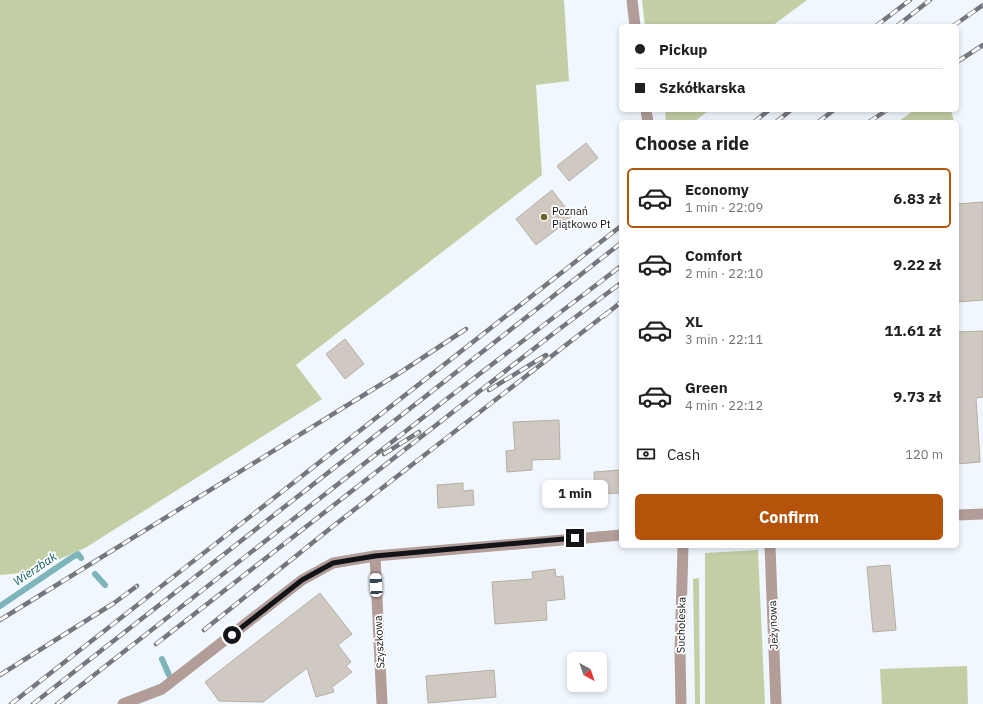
<!DOCTYPE html>
<html lang="en">
<head>
<meta charset="utf-8">
<style>
  :root { --surface:#fff; --page:#f6f6f6; --text:#202124; --muted:#757577; --line:#e0e0e0; --accent:#b45309 }
  body { margin:0; font-family:"IBM Plex Sans",sans-serif; background:var(--page); color:var(--text); height:100vh; display:flex; flex-direction:column; font-size:15px; white-space:nowrap }
  * { box-sizing:border-box; margin:0 }
  p { font-size:13px; color:var(--muted) }
  .icon { flex:none; width:22px; height:22px; fill:none; stroke:currentColor; stroke-width:2; stroke-linecap:round; stroke-linejoin:round }
  .map { position:relative; flex:1; overflow:hidden }
  .side { position:absolute; left:619px; top:120px; width:340px; height:428px; display:flex; flex-direction:column; background:var(--surface); border-radius:6px; box-shadow:0 2px 6px #0003 }
  .side>* { flex:none }
  .guide { position:absolute; left:619px; top:24px; width:340px; height:88px; border-radius:6px; box-shadow:0 2px 6px #0003; display:grid; align-content:center; height:88px; padding:0 16px; background:var(--surface) }
  .needle { width:26px; rotate:140deg }
  .fabs { position:absolute; left:567px; top:652px; display:grid; gap:8px }
  .fabs a { display:grid; place-items:center; width:40px; height:40px; border-radius:6px; background:var(--surface); box-shadow:0 2px 6px #0003; font-size:20px }
  .end { position:absolute; width:18px; height:18px; margin:-9px; border:5px solid #121417; background:#fff; box-shadow:0 0 0 2px #fff }
  .from { border-radius:50% }
  .bubble { position:absolute; height:28px; border-radius:6px; background:var(--surface); box-shadow:0 2px 6px #0003; font-size:13px; font-weight:700; line-height:28px; text-align:center }
  .car { position:absolute; width:12px; height:24px; margin:-12px -6px; border-radius:5px; box-shadow:0 0 3px 1px #0007; background:linear-gradient(#fff 24%,#345 0 40%,#fff 0 76%,#345 0 86%,#fff 0) }
  .guide b { display:flex; align-items:center; gap:14px; height:38px; font-size:15px }
  .guide b+b { border-top:1px solid var(--line) }
  .guide i { width:10px; height:10px; background:var(--text) }
  ul { padding:0; list-style:none }
  li { display:flex; align-items:center; gap:12px; height:60px; margin:0 8px 6px; padding:0 8px; border:2px solid transparent; border-radius:6px }
  li div { flex:1 }
  li b { display:block; font-size:15px }
  li em { font-style:normal; font-weight:700 }
  li.active { border-color:var(--accent) }
  li>.icon { width:36px; height:36px; stroke-width:1.5 }
  h2 { padding:0 16px; font-size:18px; line-height:48px }
  .pay { display:flex; align-items:center; gap:10px; height:44px; padding:0 16px; font-size:15px }
  .pay p { margin-inline-start:auto }
  .button { display:flex; gap:8px; margin-top:auto; padding:8px 16px }
  .button a { flex:1; height:46px; border-radius:6px; background:var(--accent); color:#fff; font-size:16px; font-weight:700; line-height:46px; text-align:center }
  .map>svg:first-child { display:block }
  .green { fill:#c2cfa5 }
  .lines { fill:none; stroke-linecap:round; stroke-linejoin:round }
  .stream { stroke:#7db5bb; stroke-width:6 }
  .building { fill:#d0c9c1; stroke:#b4aea5 }
  .minor { stroke:#b29d99; stroke-width:11 }
  .tertiary { stroke:#b29d99; stroke-width:11 }
  .rail-casing { stroke:#74787d; stroke-width:4.5 }
  .rail { stroke:#fff; stroke-width:3; stroke-dasharray:9; stroke-linecap:butt }
  .route { stroke:#121417; stroke-width:5 }
  .poi-dot { fill:#6f6330; stroke:#fff; stroke-width:1.5 }
  .labels { text-anchor:middle; stroke-width:3.5; stroke-linejoin:round; paint-order:stroke }
  .poi-label { font-size:11px; fill:#121417; stroke:#fff; text-anchor:start }
  .street-label { font-size:11px; fill:#121417; stroke:#fff }
  .water-label { font-size:12px; font-style:italic; fill:#095b63; stroke:#fff }
</style>
</head>
<body>
<div class="map">
<svg width="983" height="704" viewBox="0 0 983 704">
  <rect width="100%" height="100%" fill="#f1f7fe"/>
  <!-- green -->
  <g class="green">
    <path d="M0,0H564L569,81L536,85L542,175L296,365L322,399L85,548L30,572L0,575Z"/>
    <path d="M642,0H807L772,26H645Z"/>
    <path d="M665,110H709L694,122H666Z"/>
    <path d="M914,110H951L954,122H898Z"/>
    <path d="M758,550L765,704H705V553Z"/>
    <path d="M699,578L700,704H695L693,579Z"/>
    <path d="M967,666L968,704H882L880,669Z"/>
  </g>
  <g class="lines">
    <!-- stream -->
    <g class="stream">
      <path d="M95,574L105,585"/>
      <path d="M0,606L71,558L78,554L81,558"/>
      <path d="M162,659L169,675"/>
    </g>
  </g>
  <!-- building -->
  <g class="building">
    <path d="M586,143L598,158L569,181L557,166Z"/>
    <path d="M552,190L572,216L565,223L536,245L516,219Z"/>
    <path d="M983,202V300L957,302V204Z"/>
    <path d="M983,331V397L976,398L980,462L957,464V332Z"/>
    <path d="M345,339L364,364L345,379L326,354Z"/>
    <path d="M559,420L560,459L532,460V470L507,472L506,451L515,450L513,422Z"/>
    <path d="M621,470V493L595,494L594,472Z"/>
    <path d="M463,483V491L473,490L474,505L438,508L437,485Z"/>
    <path d="M890,565L896,630L873,632L867,567Z"/>
    <path d="M555,569L556,577L563,576L565,599L546,601L547,620L495,624L492,582L533,579L532,572Z"/>
    <path d="M320,593L352,634L338,645L351,662L346,666L352,672L332,687L334,692L316,697L307,668L263,702L219,701L205,682Z"/>
    <path d="M494,670L496,697L428,703L426,676Z"/>
  </g>
  <g class="lines">
    <!-- minor -->
    <g class="minor">
      <path d="M957,515L983,514"/>
      <path d="M770,546L776,704"/>
      <path d="M375,556L382,704"/>
      <path d="M123,704L162,689L302,580L333,563L375,556L621,535"/>
    </g>
    <!-- tertiary -->
    <g class="tertiary">
      <path d="M632,0L635,26"/>
      <path d="M646,110L648,122"/>
      <path d="M681,704L680,653L683,546"/>
    </g>
    <defs>
      <g id="rail">
        <path d="M876,26L910,0"/>
        <path d="M897,26L930,0"/>
        <path d="M953,26L983,5"/>
        <path d="M957,62L983,45"/>
        <path d="M754,122L769,110"/>
        <path d="M776,122L791,110"/>
        <path d="M818,122L834,110"/>
        <path d="M869,122L887,110"/>
        <path d="M604,316L621,302"/>
        <path d="M489,390L546,355"/>
        <path d="M384,454L419,432"/>
        <path d="M0,620L401,372L466,329"/>
        <path d="M204,630L332,527L607,313"/>
        <path d="M156,644L554,333L621,283"/>
        <path d="M0,675L114,603L137,586"/>
        <path d="M11,704L621,226"/>
        <path d="M33,704L621,243"/>
        <path d="M57,704L448,398L621,266"/>
      </g>
    </defs>
    <!-- rail casing -->
    <use href="#rail" class="rail-casing"/>
    <!-- rail -->
    <use href="#rail" class="rail"/>
  </g>
  <g class="lines">
    <!-- route -->
    <path class="route" d="M232,635L302,580L333,563L375,556L575,538"/>
  </g>
  <!-- markers -->
  <circle class="poi-dot" cx="544" cy="217" r="4"/>
  <g class="labels">
    <!-- poi labels -->
    <g class="poi-label">
      <text x="552" y="215">Poznań<tspan x="552" dy="13">Piątkowo Pt</tspan></text>
    </g>
    <!-- street labels -->
    <g class="street-label">
      <text transform="translate(681 625) rotate(-89)" y="4">Sucholeska</text>
      <text transform="translate(773 625) rotate(-92)" y="4">Jeżynowa</text>
      <text transform="translate(379 642) rotate(-93)" y="4">Szyszkowa</text>
    </g>
    <!-- water labels -->
    <g class="water-label">
      <text transform="translate(35 569) rotate(-34)" y="4">Wierzbak</text>
    </g>
  </g>
</svg>
<div class="fabs">
<a><svg class="needle" viewBox="-14 -14 28 28"><path d="M0-13l5 13h-10z" fill="#e53935"/><path d="M0 13l5-13h-10z" fill="#757577"/></svg></a>
</div>
<i class="end from" style="left:232px;top:635px"></i>
<i class="end" style="left:575px;top:538px"></i>
<div class="bubble" style="left:542px;top:480px;width:66px">1 min</div>
<i class="car" style="left:376px;top:585px;rotate:357deg"></i>
<div class="guide">
<b><i class="from"></i>Pickup</b>
<b><i></i>Szkółkarska</b>
</div>
<section class="side">
<h2>Choose a ride</h2>
<ul>
<li class="active"><svg class="icon" aria-label="car" viewBox="0 0 24 24"><path d="M5 17H2v-5l4-1 3-4h7l3 4 3 1v5h-3M9 17h6M6 11h13"/><circle cx="7" cy="17" r="2"/><circle cx="17" cy="17" r="2"/></svg><div><b>Economy</b><p>1 min · 22:09</p></div><em>6.83 zł</em></li>
<li><svg class="icon" aria-label="car" viewBox="0 0 24 24"><path d="M5 17H2v-5l4-1 3-4h7l3 4 3 1v5h-3M9 17h6M6 11h13"/><circle cx="7" cy="17" r="2"/><circle cx="17" cy="17" r="2"/></svg><div><b>Comfort</b><p>2 min · 22:10</p></div><em>9.22 zł</em></li>
<li><svg class="icon" aria-label="car" viewBox="0 0 24 24"><path d="M5 17H2v-5l4-1 3-4h7l3 4 3 1v5h-3M9 17h6M6 11h13"/><circle cx="7" cy="17" r="2"/><circle cx="17" cy="17" r="2"/></svg><div><b>XL</b><p>3 min · 22:11</p></div><em>11.61 zł</em></li>
<li><svg class="icon" aria-label="car" viewBox="0 0 24 24"><path d="M5 17H2v-5l4-1 3-4h7l3 4 3 1v5h-3M9 17h6M6 11h13"/><circle cx="7" cy="17" r="2"/><circle cx="17" cy="17" r="2"/></svg><div><b>Green</b><p>4 min · 22:12</p></div><em>9.73 zł</em></li>
</ul>
<div class="pay"><svg class="icon" aria-label="cash" viewBox="0 0 24 24"><path d="M3 7h18v10H3z"/><circle cx="12" cy="12" r="2"/></svg>Cash<p>120 m</p></div>
<div class="button"><a>Confirm</a></div>
</section>
</div>
</body>
</html>
